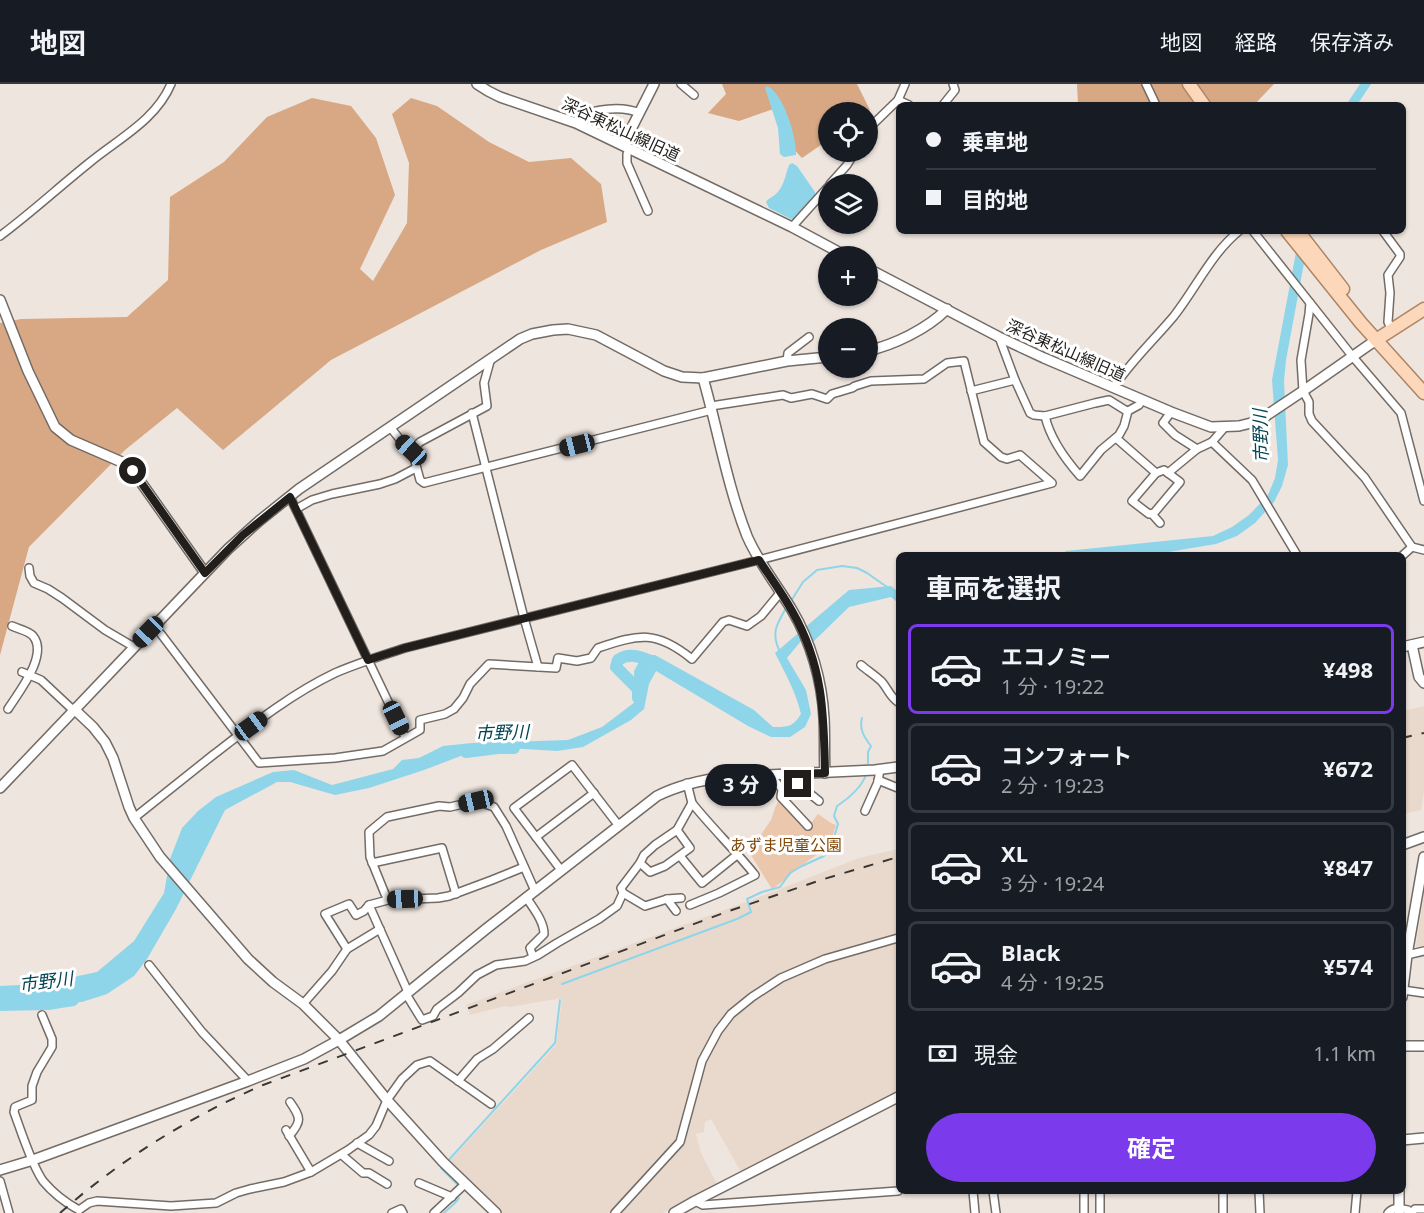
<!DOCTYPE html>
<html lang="ja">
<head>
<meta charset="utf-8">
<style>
  :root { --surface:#171b24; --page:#242831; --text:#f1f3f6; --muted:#9ea1a6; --line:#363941; --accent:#7c3aed }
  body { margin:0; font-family:"Noto Sans","Noto Sans JP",sans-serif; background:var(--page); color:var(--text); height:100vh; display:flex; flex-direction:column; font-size:22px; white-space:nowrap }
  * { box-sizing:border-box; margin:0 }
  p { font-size:20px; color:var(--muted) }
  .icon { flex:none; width:33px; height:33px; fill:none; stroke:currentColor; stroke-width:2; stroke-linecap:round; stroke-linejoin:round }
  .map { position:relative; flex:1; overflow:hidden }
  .side { position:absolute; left:896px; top:468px; width:510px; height:642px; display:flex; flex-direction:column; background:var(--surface); border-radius:9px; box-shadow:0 2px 4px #0004 }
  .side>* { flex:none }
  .top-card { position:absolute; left:896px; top:18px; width:510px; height:132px; border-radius:9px; box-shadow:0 2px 4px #0004; display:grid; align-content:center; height:132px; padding:0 30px; background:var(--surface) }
  .fabs { position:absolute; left:818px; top:18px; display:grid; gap:12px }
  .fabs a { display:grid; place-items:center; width:60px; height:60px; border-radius:50%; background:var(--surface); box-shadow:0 2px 4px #0004; font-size:30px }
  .end { position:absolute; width:27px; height:27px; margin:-14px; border:8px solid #211e1b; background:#fff; box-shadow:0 0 0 3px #fff }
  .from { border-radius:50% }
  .bubble { position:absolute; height:42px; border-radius:21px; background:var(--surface); box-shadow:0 2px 4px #0004; font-size:20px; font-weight:700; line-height:42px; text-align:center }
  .car { position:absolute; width:18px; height:36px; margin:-18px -9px; border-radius:8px; box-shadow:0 0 4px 2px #0007; background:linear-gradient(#222 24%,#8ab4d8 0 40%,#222 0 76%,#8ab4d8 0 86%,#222 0) }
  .top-card b { display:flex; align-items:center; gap:21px; height:57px; font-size:22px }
  .top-card b+b { border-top:2px solid var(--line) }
  .top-card i { width:15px; height:15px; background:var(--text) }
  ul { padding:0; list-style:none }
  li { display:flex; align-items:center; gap:18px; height:90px; margin:0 12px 9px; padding:0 18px; border:3px solid var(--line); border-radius:9px }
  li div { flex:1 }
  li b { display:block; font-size:22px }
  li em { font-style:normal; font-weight:700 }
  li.current { border-color:var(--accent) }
  li>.icon { width:54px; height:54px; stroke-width:1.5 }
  h2 { padding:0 30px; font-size:27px; line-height:72px }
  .pay { display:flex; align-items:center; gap:15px; height:66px; padding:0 30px; font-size:22px }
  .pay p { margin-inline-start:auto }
  .button { display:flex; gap:12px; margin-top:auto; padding:12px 30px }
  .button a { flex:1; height:69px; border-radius:36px; background:var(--accent); color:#fff; font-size:24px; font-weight:700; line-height:69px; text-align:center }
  header { display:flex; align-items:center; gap:36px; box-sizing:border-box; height:84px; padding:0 30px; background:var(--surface); border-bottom:2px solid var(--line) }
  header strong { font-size:28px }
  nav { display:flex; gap:33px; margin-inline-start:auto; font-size:21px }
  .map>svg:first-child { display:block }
  .built { fill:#e9d9cd }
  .green { fill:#eac7ad }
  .forest { fill:#d7a883 }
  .water { fill:#8fd5e9 }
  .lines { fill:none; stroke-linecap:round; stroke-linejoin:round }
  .stream { stroke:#8fd5e9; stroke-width:2 }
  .river { stroke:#8fd5e9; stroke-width:12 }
  .minor-casing { stroke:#736b65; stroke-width:10 }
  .tertiary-casing { stroke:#736b65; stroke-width:12 }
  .primary-casing { stroke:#ae8564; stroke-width:15 }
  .minor { stroke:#fff; stroke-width:7 }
  .tertiary { stroke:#fff; stroke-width:9 }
  .primary { stroke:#fcd7b9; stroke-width:12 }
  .rail { stroke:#3b3733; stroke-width:2; stroke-dasharray:10 10; stroke-linecap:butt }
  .route { stroke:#211e1b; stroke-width:8 }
  .labels { text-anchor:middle; stroke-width:6; stroke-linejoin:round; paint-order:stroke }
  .street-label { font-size:16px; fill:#211e1b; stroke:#fff }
  .park-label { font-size:16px; fill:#824707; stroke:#fff }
  .water-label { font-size:18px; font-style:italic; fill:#034553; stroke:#fff }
</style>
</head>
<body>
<header>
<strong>地図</strong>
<nav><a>地図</a><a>経路</a><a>保存済み</a></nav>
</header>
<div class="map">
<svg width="1424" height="1129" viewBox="0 0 1424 1129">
  <rect width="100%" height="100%" fill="#eee5de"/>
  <!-- built -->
  <g class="built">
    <path d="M1424,622V707L1421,726L1403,730V627Z"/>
    <path d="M898,765V1008L741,1088L711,1035L705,1038L704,1048L696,1050L701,1069L717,1100L663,1129H503L449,1078L556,961L562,914L510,923L505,922L470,931L466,921L754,815L859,774Z"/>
    <path d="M1424,809V864L1419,865L1416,862Z"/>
  </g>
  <!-- green -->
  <path class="green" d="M779,715L808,743L818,730L831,739L836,741L829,762L795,786L786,795L772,805L749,768L771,736L775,724Z"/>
  <!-- forest -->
  <g class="forest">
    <path d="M722,0H857L870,26L867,28H828V56L802,74L787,58L779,23L739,37L708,29L726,10Z"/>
    <path d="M1077,0H1274L1254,21H1078Z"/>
    <path d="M312,14L351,22L376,54L395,111L360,185L373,197L407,139L409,79L392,30L411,14L437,22L489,58L529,78L571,74L601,100L607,138L541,166L331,276L223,366L177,324L125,366L29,463L0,571V239L21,235L127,233L168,196L170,113L224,78L267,33Z"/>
  </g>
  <!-- water -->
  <g class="water">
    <path d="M1360,0H1371L1357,21H1346Z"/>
    <path d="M767,2C783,8 797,54 796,71L784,73L780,70L778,44L765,4Z"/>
    <path d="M792,79L797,82L815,108V111L793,136L769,124L766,118C770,113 773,113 777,109C784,102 786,89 789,81Z"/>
    <path d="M1300,147H1310L1286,276L1284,297L1288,381L1282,402L1274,418L1255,439L1237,452L1216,460L1150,471H1061L1066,467L1213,452L1232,443L1249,431L1268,411L1275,394L1278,376L1272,296Z"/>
    <path d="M891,502L898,508V519L891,513L849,523L814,557H801L787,574L806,606L811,630L805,643L790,653H771L748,642L656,587L649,600L644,625L631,636L583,663L557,667L491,663L466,670L424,686L369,704L335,711L290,698H277L225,726L176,825L147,875L134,892L107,910L82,918L0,921V902L41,900L97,888L134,857L164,809L170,775L182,744L198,727L216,713L273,688L294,686L332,701L393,685L402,676L419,674L443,662L472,659L568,656L602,643L635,618L634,587L643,571H655L754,626L773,643C788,643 793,643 801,630C796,608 785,589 775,569L849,506Z"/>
  </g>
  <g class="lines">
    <!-- stream -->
    <g class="stream">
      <path d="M791,517L803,498L817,486L842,482L857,484L867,489L887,503"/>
      <path d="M779,566C771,548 777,540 786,524"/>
      <path d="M862,634C859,645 864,653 871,662L868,668V679"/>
      <path d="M562,900L737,835L751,828L747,815L762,808L780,803L790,789L802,782L824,772L831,763L838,740L834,732L837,722C849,714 861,704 866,691"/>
      <path d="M446,1079L555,959L560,916"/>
      <path d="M442,1083L441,1084L457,1100"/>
      <path d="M444,1129L456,1118L459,1114"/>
    </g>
    <!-- river -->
    <g class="river">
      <path d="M638,614V605L616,583L618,576C630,568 642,573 655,579"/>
      <path d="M466,668L498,664H514"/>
      <path d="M0,921L48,920L73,916"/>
    </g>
    <defs>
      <g id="minor">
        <path d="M681,0L694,11"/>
        <path d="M1146,0L1156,21"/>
        <path d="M898,16L909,21"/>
        <path d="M943,21L955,6L953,0"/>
        <path d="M576,39C586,23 624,22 639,29"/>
        <path d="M867,46L898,16L905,0"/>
        <path d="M629,65L627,70V79L648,127"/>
        <path d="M830,100L847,81L855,68"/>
        <path d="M792,143L828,103"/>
        <path d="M1253,147L1353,273L1401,329L1424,417"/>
        <path d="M1383,147L1400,170V173L1388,191L1390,209L1388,238L1392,246"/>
        <path d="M0,152C31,129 59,103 89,79C118,55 156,36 171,0"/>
        <path d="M1310,219L1309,230L1301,276L1303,307L1309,318V330L1312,337L1365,394L1412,463L1424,466"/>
        <path d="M999,253L1015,296L1030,329L1034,331L1045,332L1095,319L1109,316L1125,326L1128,327"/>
        <path d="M787,277L788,269L809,253"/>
        <path d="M1114,303C1131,277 1154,256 1174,232C1196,204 1211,170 1239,147"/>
        <path d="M971,307L1015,296"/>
        <path d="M1171,328L1163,339L1175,351L1197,365L1212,358L1252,396L1297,471"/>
        <path d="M472,329L524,534L538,583"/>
        <path d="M1045,332C1050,354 1065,375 1080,392L1101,366L1119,351L1124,342L1128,327L1139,321L1142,316"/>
        <path d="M390,343L402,358L412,366L420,396L424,399L712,326"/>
        <path d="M1116,354L1156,389"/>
        <path d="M1212,358L1225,343"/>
        <path d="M412,366L420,358L487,322L484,299L491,274"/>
        <path d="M1164,386L1180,398L1154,429L1149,430L1132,417L1156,389Z"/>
        <path d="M1168,389L1197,365"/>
        <path d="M290,413L405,653"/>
        <path d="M296,425L312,416L332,410L380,400L395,395L416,384"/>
        <path d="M1152,430L1160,439"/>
        <path d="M1402,472L1412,463"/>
        <path d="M29,484L30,492L34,499L48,505L62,514L105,546L134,563"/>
        <path d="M161,550L259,679L335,674L383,667L420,646V636L445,630L454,625L463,614L470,600L489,580L556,584L558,574L577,577L591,574L598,564C640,550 656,546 692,575L723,538L729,536L747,542L761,532L780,509"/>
        <path d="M861,581C868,587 876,592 882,598C888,605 890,613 898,618"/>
        <path d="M22,588L41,596L73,626"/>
        <path d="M8,625C18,609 49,571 33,552C29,547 18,545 12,542"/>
        <path d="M794,690L798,700L819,717"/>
        <path d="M770,691L782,705L781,713L808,742"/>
        <path d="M878,696L898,704"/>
        <path d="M865,727L878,698L880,685"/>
        <path d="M134,734C160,713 187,692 213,671C252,641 291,610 335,589C358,579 381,572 405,564L759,476L1052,399L1020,371L1007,375L1001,373L984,358L964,277L947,279L924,295L871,297L855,302L852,304L832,310L827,315L812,310L791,314L783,311L711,322"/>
        <path d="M536,753L594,709"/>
        <path d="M680,772L702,799L738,770"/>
        <path d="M372,779L442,764L456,810"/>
        <path d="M640,779L650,788L665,782L690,764L677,746"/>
        <path d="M561,786L514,724L572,681L619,742"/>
        <path d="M623,809L645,822L667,815L676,827"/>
        <path d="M526,813C533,824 544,837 544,850L530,864L533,873"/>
        <path d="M667,815L681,814"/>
        <path d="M388,816L385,810L370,773L369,748L387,733L439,722L450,723L476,717L494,723L506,742L535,807"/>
        <path d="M369,821L408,908"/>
        <path d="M690,821L719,809L755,791C735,766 712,744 692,719"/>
        <path d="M347,865L325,830L349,820L356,831L364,827L369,821L388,816L438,814L449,812L492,796L524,783"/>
        <path d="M1403,871H1407L1424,867"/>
        <path d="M149,881L202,948L248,997"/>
        <path d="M1403,906L1424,909"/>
        <path d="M406,910L422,936L433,932L437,925L458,909L477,891L496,881L525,877L538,871L557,859L599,835L617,822L623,809L621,804L640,779L644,771L655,761L677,746L692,719L687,699"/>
        <path d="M303,920L332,887L347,865L380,845"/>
        <path d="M42,931L52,955V963L37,988L32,1002V1016L15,1023L14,1028C21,1047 32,1082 43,1097C53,1109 66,1119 79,1126L89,1119L97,1117L171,1122L216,1119L236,1109L250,1105L284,1098L311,1088L348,1066L369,1051L376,1042L387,1016L402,995L417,981L430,977L491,1020"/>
        <path d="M458,997L477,975L493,965L529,934"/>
        <path d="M286,1046L311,1088"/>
        <path d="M289,1052C302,1037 301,1034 290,1018"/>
        <path d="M357,1059L389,1077"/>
        <path d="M342,1071L363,1089H369L387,1100"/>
        <path d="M0,1097L9,1129"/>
        <path d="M419,1099L452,1113"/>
        <path d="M973,1107L975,1129"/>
        <path d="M993,1107L996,1129"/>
        <path d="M1084,1107V1129"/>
        <path d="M1100,1107V1129"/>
        <path d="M1259,1107L1260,1129"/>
        <path d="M695,1117L703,1121L898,1107"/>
        <path d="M392,1129L401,1125L403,1129"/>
        <path d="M434,1129L465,1100"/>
        <path d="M615,1129L680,1058L702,977L718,947L731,930L752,913L781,894L825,875L898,854"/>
        <path d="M1223,1129V1107"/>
        <path d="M1355,1129L1357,1107"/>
        <path d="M1388,1129C1393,1123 1400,1124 1408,1126L1410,1129"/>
        <path d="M1411,1129L1415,1125H1424"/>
      </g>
      <g id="tertiary">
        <path d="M477,0L488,7L500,13L576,39L792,143L846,172"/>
        <path d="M623,61L654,0"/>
        <path d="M867,184L999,253L1044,274L1171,328L1211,343L1239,342L1251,339L1261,335L1303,307L1376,256"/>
        <path d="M0,216L28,287L55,343L71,356L124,379L133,387L205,489"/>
        <path d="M867,267C894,261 927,245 947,225"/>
        <path d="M703,294C718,346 727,401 747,452C758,478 777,501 792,526C811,558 822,597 824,634C825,652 824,671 825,689"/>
        <path d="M1412,561L1419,593L1424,599"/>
        <path d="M1402,563L1424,558"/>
        <path d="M74,625L93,643L105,658L113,674L129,723L134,734L160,773L248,875L273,898L303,920L339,956L387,1016L443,1078L496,1129"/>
        <path d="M0,704L205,489L228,465L259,437L299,405L520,255L532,250L553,246L568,245L596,251L664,287L682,293L703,294L787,277L828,273"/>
        <path d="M1402,761L1424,753"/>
        <path d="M1402,913L1407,871L1424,773"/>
        <path d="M1402,962H1424"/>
        <path d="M1402,1056L1424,1054"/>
        <path d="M0,1086L33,1076L248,997L304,975L339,956L379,932L486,845L657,712C679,701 701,696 726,693L875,686L898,683"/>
        <path d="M1399,1107V1129"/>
        <path d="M674,1129L695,1117L898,1013"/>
      </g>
      <g id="primary">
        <path d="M1189,0L1204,21"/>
        <path d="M1287,147L1361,239L1424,309"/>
        <path d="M1298,147L1343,205"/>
        <path d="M1376,256L1424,225"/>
      </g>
    </defs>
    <!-- minor casing -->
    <use href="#minor" class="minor-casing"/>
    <!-- tertiary casing -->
    <use href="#tertiary" class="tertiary-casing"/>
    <!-- primary casing -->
    <use href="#primary" class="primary-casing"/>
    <!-- minor -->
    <use href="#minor" class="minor"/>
    <!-- tertiary -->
    <use href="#tertiary" class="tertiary"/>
    <!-- primary -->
    <use href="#primary" class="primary"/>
    <!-- rail -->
    <g class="rail">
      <path d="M1402,654L1424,649"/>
      <path d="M60,1129C120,1076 189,1033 263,1001L726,828L824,795L898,773"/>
    </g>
  </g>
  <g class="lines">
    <!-- route -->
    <path class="route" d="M133,387L205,489L243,451L290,413L368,576L405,564L759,476C770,493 782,509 792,527C823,581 824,629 825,689L794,690L798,700"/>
  </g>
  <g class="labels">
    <!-- street labels -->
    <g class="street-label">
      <text transform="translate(621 45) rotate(25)" y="6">深谷東松山線旧道</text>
      <text transform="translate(1066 266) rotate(24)" y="6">深谷東松山線旧道</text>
    </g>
    <!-- park labels -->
    <g class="park-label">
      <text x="786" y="767">あずま児童公園</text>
    </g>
    <!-- water labels -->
    <g class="water-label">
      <text transform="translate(1261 352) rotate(-92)" y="6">市野川</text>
      <text transform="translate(502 649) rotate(-2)" y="6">市野川</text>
      <text transform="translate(46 898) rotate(-7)" y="6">市野川</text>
    </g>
  </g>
</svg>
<div class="fabs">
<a><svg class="icon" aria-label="locate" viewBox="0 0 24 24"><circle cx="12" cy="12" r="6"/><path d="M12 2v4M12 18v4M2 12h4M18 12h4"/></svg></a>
<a><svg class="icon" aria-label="layers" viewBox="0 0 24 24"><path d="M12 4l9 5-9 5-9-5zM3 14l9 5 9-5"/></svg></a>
<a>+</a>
<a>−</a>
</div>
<i class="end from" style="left:133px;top:387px"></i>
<i class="end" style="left:798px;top:700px"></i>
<div class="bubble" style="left:705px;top:680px;width:72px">3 分</div>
<i class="car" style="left:577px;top:361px;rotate:256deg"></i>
<i class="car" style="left:411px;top:366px;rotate:313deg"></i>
<i class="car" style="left:148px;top:548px;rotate:224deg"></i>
<i class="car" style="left:396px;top:634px;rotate:154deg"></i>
<i class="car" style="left:251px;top:642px;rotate:54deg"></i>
<i class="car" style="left:476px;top:717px;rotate:257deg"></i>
<i class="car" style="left:405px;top:815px;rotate:268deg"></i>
<div class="top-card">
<b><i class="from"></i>乗車地</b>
<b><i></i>目的地</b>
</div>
<section class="side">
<h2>車両を選択</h2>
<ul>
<li class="current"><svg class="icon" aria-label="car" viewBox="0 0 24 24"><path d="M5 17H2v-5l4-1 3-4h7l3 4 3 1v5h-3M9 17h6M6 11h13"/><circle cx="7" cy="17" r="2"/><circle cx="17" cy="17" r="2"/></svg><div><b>エコノミー</b><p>1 分 · 19:22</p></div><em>¥498</em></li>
<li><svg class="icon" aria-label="car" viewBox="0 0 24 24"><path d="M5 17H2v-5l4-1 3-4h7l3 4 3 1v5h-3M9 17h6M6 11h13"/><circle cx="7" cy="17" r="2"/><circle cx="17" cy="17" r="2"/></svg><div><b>コンフォート</b><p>2 分 · 19:23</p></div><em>¥672</em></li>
<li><svg class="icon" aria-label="car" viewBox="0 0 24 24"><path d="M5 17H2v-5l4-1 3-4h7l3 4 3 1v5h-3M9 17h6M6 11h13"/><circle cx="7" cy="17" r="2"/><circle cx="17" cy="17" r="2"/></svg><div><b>XL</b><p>3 分 · 19:24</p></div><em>¥847</em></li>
<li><svg class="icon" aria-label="car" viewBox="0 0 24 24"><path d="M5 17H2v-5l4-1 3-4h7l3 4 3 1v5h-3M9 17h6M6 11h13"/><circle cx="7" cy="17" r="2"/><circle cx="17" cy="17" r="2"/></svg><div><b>Black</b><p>4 分 · 19:25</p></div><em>¥574</em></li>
</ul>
<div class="pay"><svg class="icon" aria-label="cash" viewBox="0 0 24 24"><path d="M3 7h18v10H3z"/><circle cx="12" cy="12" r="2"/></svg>現金<p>1.1 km</p></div>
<div class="button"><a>確定</a></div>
</section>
</div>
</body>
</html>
